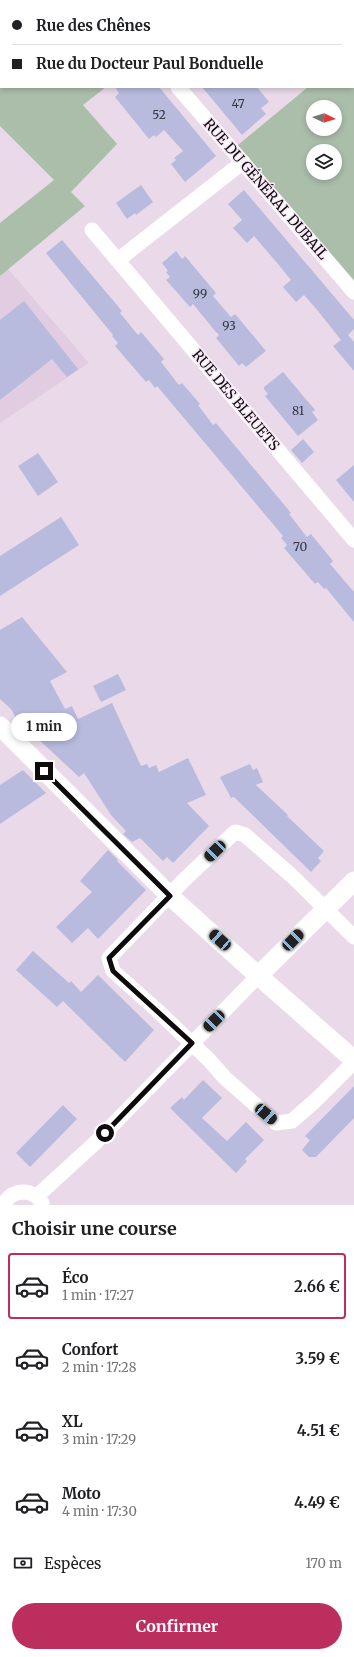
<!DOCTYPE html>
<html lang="fr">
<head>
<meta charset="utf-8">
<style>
  :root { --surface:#fff; --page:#f6f6f6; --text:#202124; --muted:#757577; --line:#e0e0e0; --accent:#bc2e5d }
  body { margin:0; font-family:Merriweather,serif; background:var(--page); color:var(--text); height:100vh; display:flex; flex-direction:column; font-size:15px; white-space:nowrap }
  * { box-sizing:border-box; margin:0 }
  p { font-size:13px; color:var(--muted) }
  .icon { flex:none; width:22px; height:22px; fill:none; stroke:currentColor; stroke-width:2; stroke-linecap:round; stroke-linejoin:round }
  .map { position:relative; height:1205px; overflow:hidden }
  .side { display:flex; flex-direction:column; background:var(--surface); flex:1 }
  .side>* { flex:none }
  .guide { position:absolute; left:0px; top:0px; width:354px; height:88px; box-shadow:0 2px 6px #0003; display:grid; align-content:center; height:88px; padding:0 12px; background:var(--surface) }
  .needle { width:26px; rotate:95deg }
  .fabs { position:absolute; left:306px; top:100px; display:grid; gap:8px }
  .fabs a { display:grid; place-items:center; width:36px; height:36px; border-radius:50%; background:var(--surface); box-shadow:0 2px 6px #0003; font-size:20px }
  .end { position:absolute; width:18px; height:18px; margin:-9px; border:5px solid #0e0a0e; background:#fff; box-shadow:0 0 0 2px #fff }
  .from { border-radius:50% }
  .bubble { position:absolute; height:28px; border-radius:14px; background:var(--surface); box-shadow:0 2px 6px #0003; font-size:13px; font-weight:700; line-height:28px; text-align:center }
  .car { position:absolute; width:12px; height:24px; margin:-12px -6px; border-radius:5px; box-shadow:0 0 3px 1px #0007; background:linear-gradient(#222 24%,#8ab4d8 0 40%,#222 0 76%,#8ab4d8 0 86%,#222 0) }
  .guide b { display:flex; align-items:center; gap:14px; height:38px; font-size:15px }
  .guide b+b { border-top:1px solid var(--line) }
  .guide i { width:10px; height:10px; background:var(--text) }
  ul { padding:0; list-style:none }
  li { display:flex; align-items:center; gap:12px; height:66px; margin:0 8px 6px; padding:0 4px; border:2px solid transparent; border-radius:4px }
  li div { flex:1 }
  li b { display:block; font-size:15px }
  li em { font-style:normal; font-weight:700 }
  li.selected { border-color:var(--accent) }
  li>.icon { width:36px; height:36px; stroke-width:1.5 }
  h2 { padding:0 12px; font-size:18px; line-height:48px }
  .pay { display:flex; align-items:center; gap:10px; height:44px; padding:0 12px; font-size:15px }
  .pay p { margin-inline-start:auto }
  .primary-button { display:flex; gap:8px; margin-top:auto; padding:8px 12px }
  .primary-button a { flex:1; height:46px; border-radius:24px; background:var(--accent); color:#fff; font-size:16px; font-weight:700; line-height:46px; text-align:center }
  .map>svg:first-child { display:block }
  .built { fill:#e1cce1 }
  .green { fill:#abbeaa; fill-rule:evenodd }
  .building { fill:#b8bbdd }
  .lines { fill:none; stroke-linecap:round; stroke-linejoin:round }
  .minor { stroke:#fff; stroke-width:15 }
  .tertiary { stroke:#fff; stroke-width:19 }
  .route { stroke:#0e0a0e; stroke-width:5 }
  .labels { text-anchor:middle; stroke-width:3; stroke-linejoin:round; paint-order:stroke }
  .number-label { font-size:12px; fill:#383642 }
  .street-label { font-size:14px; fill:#0e0a0e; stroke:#f7e8f6 }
</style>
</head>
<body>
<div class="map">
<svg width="354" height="1205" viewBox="0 0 354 1205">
  <rect width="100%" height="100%" fill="#eadae9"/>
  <!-- built -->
  <path class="built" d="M8,269L89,363L0,423V276Z"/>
  <!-- green -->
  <g class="green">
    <path d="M0,0L105,1H1V87H106L83,105L117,144L71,192L85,206L0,276V223L54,180L0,126Z"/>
    <path d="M297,0H354V292L232,150L308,87H353V1ZM313,107H335V129H313ZM313,151H335V173H313Z"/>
  </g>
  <!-- building -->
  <g class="building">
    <path d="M115,87H159L216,156L185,182L171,164L176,160L174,158L183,151L164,130L156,137L154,135L149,139L115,97L119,93Z"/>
    <path d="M202,87H257L269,102L261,108L266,114L242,135Z"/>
    <path d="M141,185L153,202L136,215L135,213L127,219L116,203Z"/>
    <path d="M244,190L354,320V329L348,335L354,342V371L333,346L341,340L318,311L304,295L296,302L283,287L291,280L278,264L254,236L247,243L233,228L242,220L228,204Z"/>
    <path d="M62,240L122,311L120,313L138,335L141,332L164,359L161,362L179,385L182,383L200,404L198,405L213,425L216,423L291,513L289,514L307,537L311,534L333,561L330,564L354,592V622L326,588L324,589L318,582L315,584L284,548L287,545L281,538L283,536L157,386L155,388L149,380L146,382L115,346L118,343L112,336L113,335L46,253Z"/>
    <path d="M176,251L182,259L185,256L216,293L213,296L231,317L235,314L266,351L246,367L242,363L239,366L216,338L219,335L215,331L193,304L190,307L166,280L170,277L166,272L168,271L162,263Z"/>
    <path d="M24,301L78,369L67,377L52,359L0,400V320Z"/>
    <path d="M283,372L315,410L312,412L318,420L298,436L265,396L268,394L264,389V387Z"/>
    <path d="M303,439L314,452L302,463L291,450Z"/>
    <path d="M38,453L58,482L38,496L18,466Z"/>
    <path d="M354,465V502L336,480Z"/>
    <path d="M61,517L79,545L0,596V556Z"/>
    <path d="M22,617L67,672L50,681L65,709L72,706L78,719L112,703L141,766L147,764L149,768L156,765L159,772L188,758L206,795L187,803L209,826L173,863L167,857L163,861L140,838L132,842L123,834L126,831L111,815L84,773L79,777L21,723L19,724L11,709L0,699V630Z"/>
    <path d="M118,674L126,690L101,702L93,686Z"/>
    <path d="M250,764L253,770L257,768L263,782L256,785L288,815L287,816L324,851L318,858L321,861L311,872L234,797L231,798L220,777Z"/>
    <path d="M23,770L46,793L0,824V785Z"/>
    <path d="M108,850L118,860L117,861L146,890L98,939L88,928L72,943L56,927L92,892L80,881Z"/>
    <path d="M33,951L69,983L71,981L81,992L98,975L154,1030L125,1062L63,1001L57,1007L16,970Z"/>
    <path d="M203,1080L222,1098L202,1118L227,1141L246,1122L264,1140L245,1159L247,1161L236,1173L170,1108L182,1097L184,1100Z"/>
    <path d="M354,1086V1118L316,1157H309L302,1150L310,1140L305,1136Z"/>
    <path d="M63,1105L77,1119L30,1167L16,1153Z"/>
  </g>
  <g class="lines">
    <!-- minor -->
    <g class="minor">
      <path d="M104,0L105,1"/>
      <path d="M178,87L354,292"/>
      <path d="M92,230L354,540"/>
      <path d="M118,260L243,162"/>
      <path d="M354,937L292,876L245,835L235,832L185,879L109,958L113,971L158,1011L210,1061L225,1078L276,1123L292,1121L317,1099L354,1062"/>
      <path d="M37,1196L95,1143L258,976"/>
      <path d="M3,1205C12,1189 32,1187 42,1203"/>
    </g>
    <!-- tertiary -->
    <g class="tertiary">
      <path d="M0,726L170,896L244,963L354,1060"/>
      <path d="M258,976L354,881"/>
    </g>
  </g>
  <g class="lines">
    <!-- route -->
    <path class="route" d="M44,771L170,896L109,958L113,971L192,1043L105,1133"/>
  </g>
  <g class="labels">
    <!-- number labels -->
    <g class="number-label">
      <text x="238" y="108">47</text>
      <text x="159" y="119">52</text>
      <text x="200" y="298">99</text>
      <text x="229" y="330">93</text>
      <text x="298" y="415">81</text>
      <text x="300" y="551">70</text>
    </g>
    <!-- street labels -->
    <g class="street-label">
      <text transform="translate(266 189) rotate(49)" y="5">RUE DU GÉNÉRAL DUBAIL</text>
      <text transform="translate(236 400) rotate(50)" y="5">RUE DES BLEUETS</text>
    </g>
  </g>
</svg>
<div class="fabs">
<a><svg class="needle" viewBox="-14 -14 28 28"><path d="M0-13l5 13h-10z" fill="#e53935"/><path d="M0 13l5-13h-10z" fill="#757577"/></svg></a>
<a><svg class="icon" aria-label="layers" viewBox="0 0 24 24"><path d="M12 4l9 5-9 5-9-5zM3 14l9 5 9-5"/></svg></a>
</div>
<i class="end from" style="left:105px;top:1133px"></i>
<i class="end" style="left:44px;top:771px"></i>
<div class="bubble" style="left:11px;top:713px;width:66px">1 min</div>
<i class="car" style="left:215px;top:851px;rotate:226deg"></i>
<i class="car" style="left:220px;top:940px;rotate:312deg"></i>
<i class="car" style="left:293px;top:940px;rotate:45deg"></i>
<i class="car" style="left:214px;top:1021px;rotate:225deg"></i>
<i class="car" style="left:266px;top:1114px;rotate:131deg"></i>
<div class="guide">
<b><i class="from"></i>Rue des Chênes</b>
<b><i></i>Rue du Docteur Paul Bonduelle</b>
</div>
</div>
<section class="side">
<h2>Choisir une course</h2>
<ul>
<li class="selected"><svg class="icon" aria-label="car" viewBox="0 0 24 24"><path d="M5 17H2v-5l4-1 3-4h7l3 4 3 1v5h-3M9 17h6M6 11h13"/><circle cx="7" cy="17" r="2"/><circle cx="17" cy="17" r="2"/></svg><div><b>Éco</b><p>1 min · 17:27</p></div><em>2.66 €</em></li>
<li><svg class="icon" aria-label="car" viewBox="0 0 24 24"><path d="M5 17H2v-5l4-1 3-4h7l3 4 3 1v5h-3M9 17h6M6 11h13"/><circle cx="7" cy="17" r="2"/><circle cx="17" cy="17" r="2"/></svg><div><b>Confort</b><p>2 min · 17:28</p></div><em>3.59 €</em></li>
<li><svg class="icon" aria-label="car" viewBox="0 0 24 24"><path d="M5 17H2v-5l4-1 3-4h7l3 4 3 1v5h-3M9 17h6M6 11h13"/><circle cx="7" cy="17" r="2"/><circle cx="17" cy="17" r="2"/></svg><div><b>XL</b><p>3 min · 17:29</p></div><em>4.51 €</em></li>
<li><svg class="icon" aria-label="car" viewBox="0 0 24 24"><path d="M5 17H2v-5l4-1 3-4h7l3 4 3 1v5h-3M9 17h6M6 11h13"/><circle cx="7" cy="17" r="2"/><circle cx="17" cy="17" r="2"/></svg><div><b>Moto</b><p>4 min · 17:30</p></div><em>4.49 €</em></li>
</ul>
<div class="pay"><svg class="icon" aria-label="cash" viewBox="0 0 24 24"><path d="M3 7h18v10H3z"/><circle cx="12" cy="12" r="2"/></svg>Espèces<p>170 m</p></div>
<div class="primary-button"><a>Confirmer</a></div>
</section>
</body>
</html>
